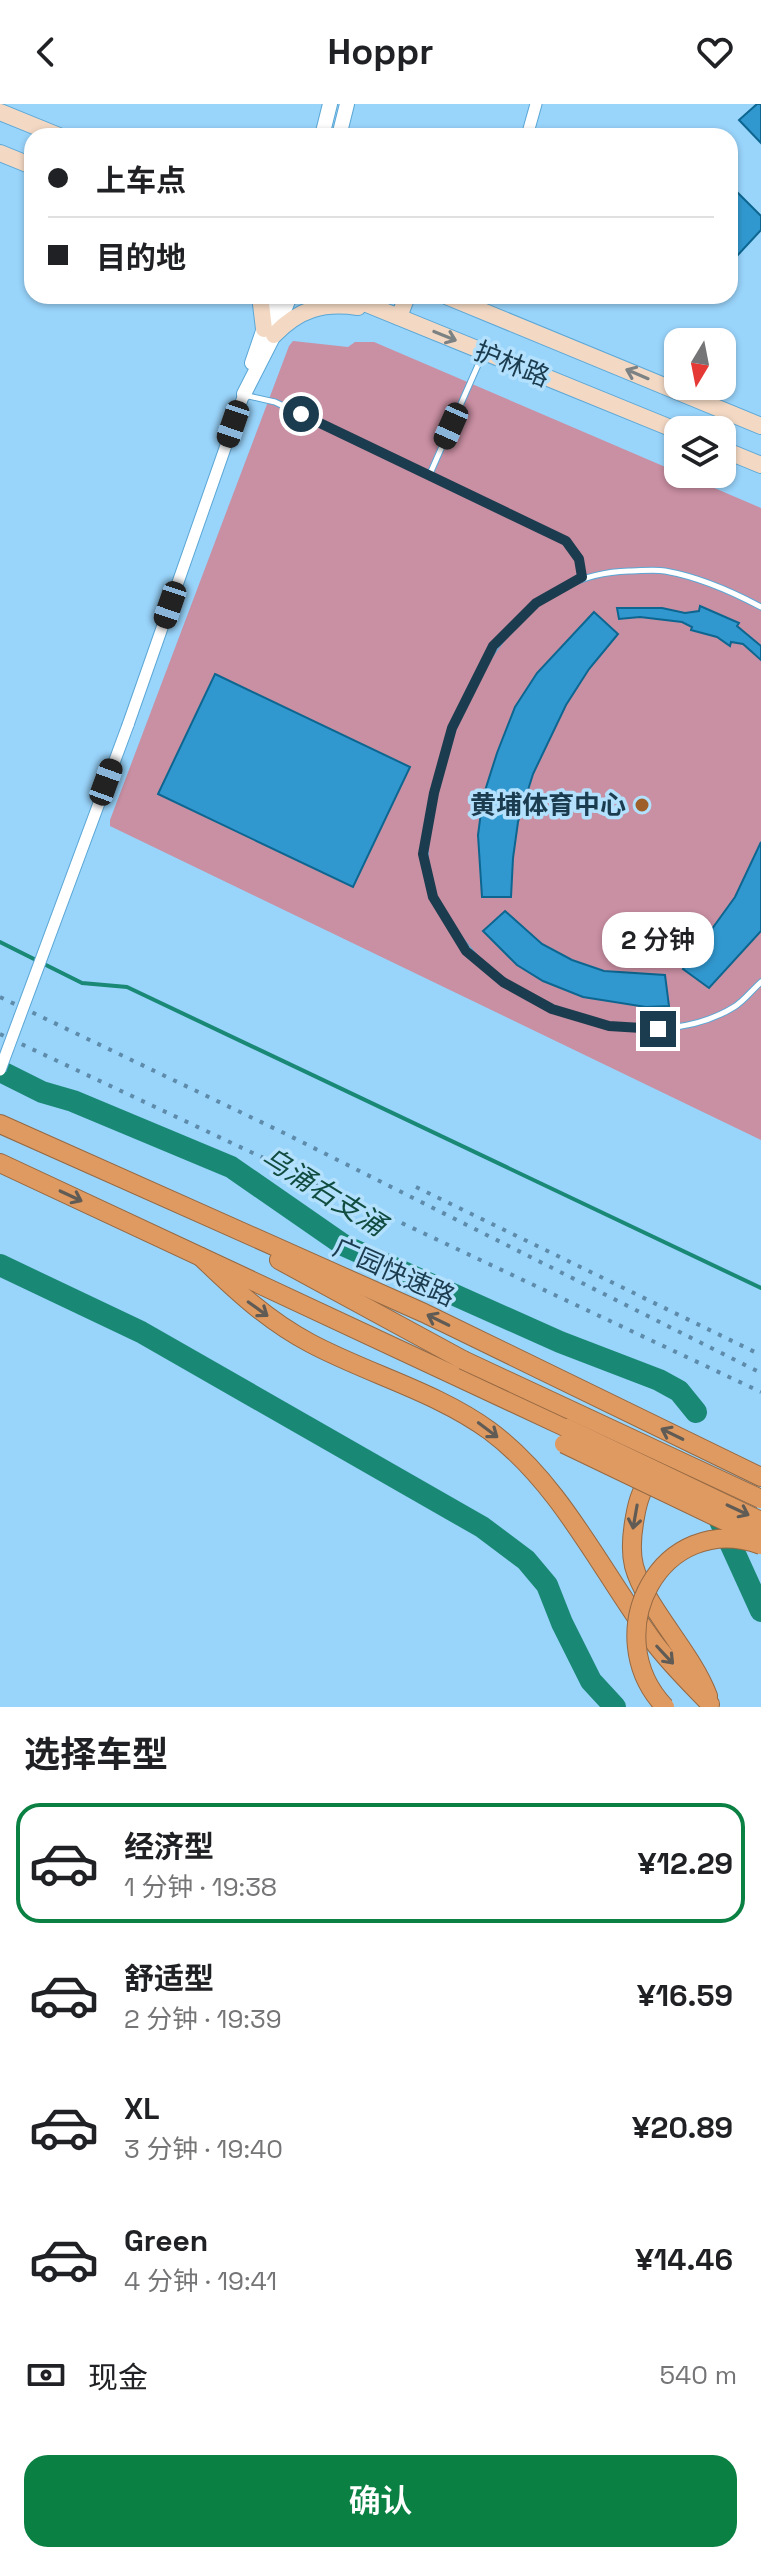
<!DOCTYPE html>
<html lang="zh">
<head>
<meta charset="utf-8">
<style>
  :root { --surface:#fff; --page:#f6f6f6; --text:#202124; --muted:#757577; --line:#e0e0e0; --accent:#0b8043 }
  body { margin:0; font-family:"Space Grotesk","Noto Sans SC",sans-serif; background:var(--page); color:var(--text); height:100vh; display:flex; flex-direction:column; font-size:30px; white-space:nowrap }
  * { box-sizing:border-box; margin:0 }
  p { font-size:26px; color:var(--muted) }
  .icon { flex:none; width:44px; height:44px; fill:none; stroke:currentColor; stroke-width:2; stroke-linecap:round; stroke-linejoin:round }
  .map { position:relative; height:1603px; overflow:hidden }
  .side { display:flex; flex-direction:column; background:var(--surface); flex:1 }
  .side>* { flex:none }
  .hud { position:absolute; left:24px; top:24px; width:714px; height:176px; border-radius:24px; box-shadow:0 2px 6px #0004; display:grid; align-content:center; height:176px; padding:0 24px; background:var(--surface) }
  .needle { width:52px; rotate:190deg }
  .controls { position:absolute; left:664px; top:224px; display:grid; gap:16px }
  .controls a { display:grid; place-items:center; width:72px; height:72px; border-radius:16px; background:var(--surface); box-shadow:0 2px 6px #0004; font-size:40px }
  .end { position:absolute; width:36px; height:36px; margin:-18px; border:10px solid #1b3b4e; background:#fff; box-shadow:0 0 0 4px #fff }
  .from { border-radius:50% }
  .bubble { position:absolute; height:56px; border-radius:24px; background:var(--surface); box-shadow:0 2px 6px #0004; font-size:26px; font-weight:600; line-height:56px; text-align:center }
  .car { position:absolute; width:24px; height:48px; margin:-24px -12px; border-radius:10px; box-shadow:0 0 6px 2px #0007; background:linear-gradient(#222 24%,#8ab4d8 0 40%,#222 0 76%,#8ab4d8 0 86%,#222 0) }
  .hud b { display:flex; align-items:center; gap:28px; height:76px; font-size:30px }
  .hud b+b { border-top:2px solid var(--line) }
  .hud i { width:20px; height:20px; background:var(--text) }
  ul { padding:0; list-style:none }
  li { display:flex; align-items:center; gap:24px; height:120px; margin:0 16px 12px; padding:0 8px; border:4px solid transparent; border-radius:24px }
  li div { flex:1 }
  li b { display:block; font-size:30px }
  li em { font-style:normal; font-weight:600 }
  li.current { border-color:var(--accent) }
  li>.icon { width:72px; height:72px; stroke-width:1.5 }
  h2 { padding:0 24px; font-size:36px; line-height:96px }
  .pay { display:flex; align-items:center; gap:20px; height:88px; padding:0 24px; font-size:30px }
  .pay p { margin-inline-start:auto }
  .button { display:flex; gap:16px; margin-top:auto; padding:16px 24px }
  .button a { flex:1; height:92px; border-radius:24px; background:var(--accent); color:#fff; font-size:32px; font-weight:600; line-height:92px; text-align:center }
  header { display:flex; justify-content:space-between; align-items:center; height:104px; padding:0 24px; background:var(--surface); font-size:36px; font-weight:600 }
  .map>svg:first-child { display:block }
  .green { fill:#c98fa2 }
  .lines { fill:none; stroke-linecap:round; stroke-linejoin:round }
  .stream { stroke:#198975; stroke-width:4 }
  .river { stroke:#198975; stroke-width:22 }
  .building { fill:#3198cf; stroke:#0c6690; stroke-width:2 }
  .service-casing { stroke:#5ba7d5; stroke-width:7 }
  .minor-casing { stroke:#5ba7d5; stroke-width:13 }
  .tertiary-casing { stroke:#5ba7d5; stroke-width:16 }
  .secondary-casing { stroke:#5ba7d5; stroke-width:18 }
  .trunk-casing { stroke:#956841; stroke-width:20 }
  .service { stroke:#fff; stroke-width:5 }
  .minor { stroke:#fff; stroke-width:11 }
  .tertiary { stroke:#fff; stroke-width:14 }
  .secondary { stroke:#f3d9c4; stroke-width:16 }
  .trunk { stroke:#df9a62; stroke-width:18 }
  .rail { stroke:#5d8ba9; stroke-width:4; stroke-dasharray:4 8; stroke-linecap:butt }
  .minor-bridge-casing { stroke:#5ba7d5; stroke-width:13; stroke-linecap:butt }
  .trunk-bridge-casing { stroke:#956841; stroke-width:20; stroke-linecap:butt }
  .minor-bridge { stroke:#fff; stroke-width:11 }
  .trunk-bridge { stroke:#df9a62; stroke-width:18 }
  .oneway { stroke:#7c8283 }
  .oneway2 { stroke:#605c55 }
  .route { stroke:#1b3b4e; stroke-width:10 }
  .poi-dot { fill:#9f5f29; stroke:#b3e0fc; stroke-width:3 }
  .labels { text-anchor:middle; stroke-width:7; stroke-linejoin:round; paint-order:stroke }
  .street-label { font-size:26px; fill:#1b3b4e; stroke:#b3e0fc }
  .poi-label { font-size:26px; font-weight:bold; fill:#1b3b4e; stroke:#b3e0fc; text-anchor:end }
  .water-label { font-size:28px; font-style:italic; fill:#114c40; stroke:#b3e0fc }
</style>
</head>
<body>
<header><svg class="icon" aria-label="back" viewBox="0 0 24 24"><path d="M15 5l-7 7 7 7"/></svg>Hoppr<svg class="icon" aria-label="heart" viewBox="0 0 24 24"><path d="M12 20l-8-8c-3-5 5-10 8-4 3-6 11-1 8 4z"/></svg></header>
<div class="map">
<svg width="761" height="1603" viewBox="0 0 761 1603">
  <rect width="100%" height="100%" fill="#99d4fb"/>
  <!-- green -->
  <path class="green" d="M293,237L348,243L355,238H374L761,404V1036L110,722V716L289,242Z"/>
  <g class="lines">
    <!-- stream -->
    <path class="stream" d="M0,838L82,879L127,883L761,1184"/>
    <!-- river -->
    <g class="river">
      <path d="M0,967L42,988L73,997L231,1063L345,1142L560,1238L659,1276L679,1287L696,1308"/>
      <path d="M0,1161L141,1228L482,1423L526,1456L547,1481L562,1519L591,1577L615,1603"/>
      <path d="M720,1417L761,1507"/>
    </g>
  </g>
  <!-- building -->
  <g class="building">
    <path d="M757,0H761V39L739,16Z"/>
    <path d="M730,81L761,112V126L736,153L730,148Z"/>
    <path d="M700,502L739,519L737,522L761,542V556L743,540L731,538L730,542L717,533L691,526L692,523L682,518L640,513L619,515L617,504H662L685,509L699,507Z"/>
    <path d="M594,508L618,530L589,565L566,601L533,670L518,718L513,754L511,793H482L478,731L483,693L497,649L515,603L537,569Z"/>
    <path d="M215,570L410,663L353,783L158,690Z"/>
    <path d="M761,738V827L709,884L683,865L735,793Z"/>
    <path d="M505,807L542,840L572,856L604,867L665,871L669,902L646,903L583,893L543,877L517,861L483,827Z"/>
  </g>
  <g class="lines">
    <defs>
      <g id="service">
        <path d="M244,291L275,298L566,437L579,455L582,473"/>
        <path d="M429,372L482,252"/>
        <path d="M761,503C731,487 699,473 665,467C654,465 640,467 629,467C523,470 467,570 441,661C430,703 417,748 432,791C435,800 443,809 448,817C481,872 527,898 587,916C632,930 692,929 734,903C744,897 752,886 761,878"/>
      </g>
      <g id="minor">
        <path d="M527,32L536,0"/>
        <path d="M128,621L244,290"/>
      </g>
      <g id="tertiary">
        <path d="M322,32L330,0"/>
        <path d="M339,32L347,0"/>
        <path d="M252,259L275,192"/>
        <path d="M244,290L274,231L290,192"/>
      </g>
      <g id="secondary">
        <path d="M0,8L59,32"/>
        <path d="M0,49L32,62"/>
        <path d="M260,192L264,225"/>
        <path d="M347,192L678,327"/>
        <path d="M446,192L761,322"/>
        <path d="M399,213L407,192"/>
        <path d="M274,231C299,205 323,198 358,203"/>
        <path d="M722,345L761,361"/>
      </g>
      <g id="trunk">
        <path d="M0,1020L424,1209L761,1373"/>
        <path d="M0,1059L567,1324"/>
        <path d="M201,1153C234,1185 268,1217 310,1239C368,1270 437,1288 490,1327C561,1380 601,1467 653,1537C670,1560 691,1580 710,1600"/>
        <path d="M279,1156L463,1256"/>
        <path d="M655,1368C643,1381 638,1395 635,1413C632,1429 630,1446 634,1462C645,1503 691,1547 708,1592"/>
      </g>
    </defs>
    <!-- service casing -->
    <use href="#service" class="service-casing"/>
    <!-- minor casing -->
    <use href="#minor" class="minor-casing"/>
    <!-- tertiary casing -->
    <use href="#tertiary" class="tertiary-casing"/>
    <!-- secondary casing -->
    <use href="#secondary" class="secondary-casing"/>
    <!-- trunk casing -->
    <use href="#trunk" class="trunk-casing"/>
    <!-- service -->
    <use href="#service" class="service"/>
    <!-- minor -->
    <use href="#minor" class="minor"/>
    <!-- tertiary -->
    <use href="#tertiary" class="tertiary"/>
    <!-- secondary -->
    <use href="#secondary" class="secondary"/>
    <!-- trunk -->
    <use href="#trunk" class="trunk"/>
    <!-- rail -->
    <g class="rail">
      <path d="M0,893L286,1030L761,1269"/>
      <path d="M0,930L761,1288"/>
      <path d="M416,1083L761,1251"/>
    </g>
    <defs>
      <path id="minor-bridge" d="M0,966L128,621"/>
      <g id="trunk-bridge">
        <path d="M463,1256L761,1395"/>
        <path d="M567,1324L761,1417"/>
        <path d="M564,1340L756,1432"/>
        <path d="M665,1603C596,1530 661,1405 761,1441"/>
      </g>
    </defs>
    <!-- minor-bridge casing -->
    <use href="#minor-bridge" class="minor-bridge-casing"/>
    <!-- trunk-bridge casing -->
    <use href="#trunk-bridge" class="trunk-bridge-casing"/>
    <!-- minor-bridge -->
    <use href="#minor-bridge" class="minor-bridge"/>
    <!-- trunk-bridge -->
    <use href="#trunk-bridge" class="trunk-bridge"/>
  </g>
  <!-- one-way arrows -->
  <defs><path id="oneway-shaft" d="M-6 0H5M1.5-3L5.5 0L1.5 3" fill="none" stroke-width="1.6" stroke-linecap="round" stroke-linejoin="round" transform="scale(2)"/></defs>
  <g class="oneway">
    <use href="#oneway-shaft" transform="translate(445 232) rotate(22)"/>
    <use href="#oneway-shaft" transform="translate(637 270) rotate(-157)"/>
  </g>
  <g class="oneway2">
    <use href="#oneway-shaft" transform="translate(71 1092) rotate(25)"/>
    <use href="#oneway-shaft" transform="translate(258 1205) rotate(36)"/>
    <use href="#oneway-shaft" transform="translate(438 1216) rotate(-154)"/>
    <use href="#oneway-shaft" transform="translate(488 1326) rotate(37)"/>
    <use href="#oneway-shaft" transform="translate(672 1330) rotate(-154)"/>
    <use href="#oneway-shaft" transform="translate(738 1406) rotate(25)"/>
    <use href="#oneway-shaft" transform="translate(635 1413) rotate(100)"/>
    <use href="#oneway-shaft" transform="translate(665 1551) rotate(47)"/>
  </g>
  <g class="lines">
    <!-- route -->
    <path class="route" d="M301,310L566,437L579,455L582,473L536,499L493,542L452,624L434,689L423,750L433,793L466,847L503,878L552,905L609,922L658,925"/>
  </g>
  <!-- markers -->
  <circle class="poi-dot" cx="642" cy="701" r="8"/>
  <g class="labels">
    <!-- street labels -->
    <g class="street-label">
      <text transform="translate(512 260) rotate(22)" y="9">护林路</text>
      <text transform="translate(394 1168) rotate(24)" y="9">广园快速路</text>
    </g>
    <!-- poi labels -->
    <g class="poi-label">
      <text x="626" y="710">黄埔体育中心</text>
    </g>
    <!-- water labels -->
    <g class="water-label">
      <text transform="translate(324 1087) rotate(32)" y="10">乌涌右支涌</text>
    </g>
  </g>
</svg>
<div class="controls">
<a><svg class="needle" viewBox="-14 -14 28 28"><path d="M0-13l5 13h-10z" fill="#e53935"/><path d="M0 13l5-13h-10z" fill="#757577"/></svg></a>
<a><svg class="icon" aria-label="layers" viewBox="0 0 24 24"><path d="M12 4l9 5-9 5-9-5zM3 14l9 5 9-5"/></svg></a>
</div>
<i class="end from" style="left:301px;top:310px"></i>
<i class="end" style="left:658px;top:925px"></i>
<div class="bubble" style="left:602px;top:808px;width:112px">2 分钟</div>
<i class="car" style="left:233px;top:320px;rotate:199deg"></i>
<i class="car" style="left:451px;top:322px;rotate:204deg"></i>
<i class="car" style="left:170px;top:501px;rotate:199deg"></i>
<i class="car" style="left:106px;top:678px;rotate:20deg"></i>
<div class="hud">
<b><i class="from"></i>上车点</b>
<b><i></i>目的地</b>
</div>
</div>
<section class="side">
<h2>选择车型</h2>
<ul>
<li class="current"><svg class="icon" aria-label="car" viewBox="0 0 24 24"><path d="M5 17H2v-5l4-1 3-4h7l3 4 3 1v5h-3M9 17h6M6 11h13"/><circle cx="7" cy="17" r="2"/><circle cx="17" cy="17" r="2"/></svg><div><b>经济型</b><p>1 分钟 · 19:38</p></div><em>¥12.29</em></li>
<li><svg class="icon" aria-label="car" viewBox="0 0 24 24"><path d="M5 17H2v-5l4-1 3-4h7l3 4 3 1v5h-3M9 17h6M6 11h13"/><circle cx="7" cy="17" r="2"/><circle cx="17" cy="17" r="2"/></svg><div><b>舒适型</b><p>2 分钟 · 19:39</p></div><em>¥16.59</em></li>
<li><svg class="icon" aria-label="car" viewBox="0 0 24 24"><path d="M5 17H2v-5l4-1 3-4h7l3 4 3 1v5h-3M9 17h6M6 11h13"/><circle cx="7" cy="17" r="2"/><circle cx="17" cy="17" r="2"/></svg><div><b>XL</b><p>3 分钟 · 19:40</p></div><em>¥20.89</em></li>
<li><svg class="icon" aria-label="car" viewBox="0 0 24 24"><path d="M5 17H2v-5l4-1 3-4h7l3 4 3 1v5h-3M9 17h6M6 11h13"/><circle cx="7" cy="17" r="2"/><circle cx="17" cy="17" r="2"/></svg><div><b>Green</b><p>4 分钟 · 19:41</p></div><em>¥14.46</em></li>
</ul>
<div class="pay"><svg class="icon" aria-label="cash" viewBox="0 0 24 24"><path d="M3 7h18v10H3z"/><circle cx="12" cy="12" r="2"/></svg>现金<p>540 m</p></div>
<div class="button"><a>确认</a></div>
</section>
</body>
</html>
